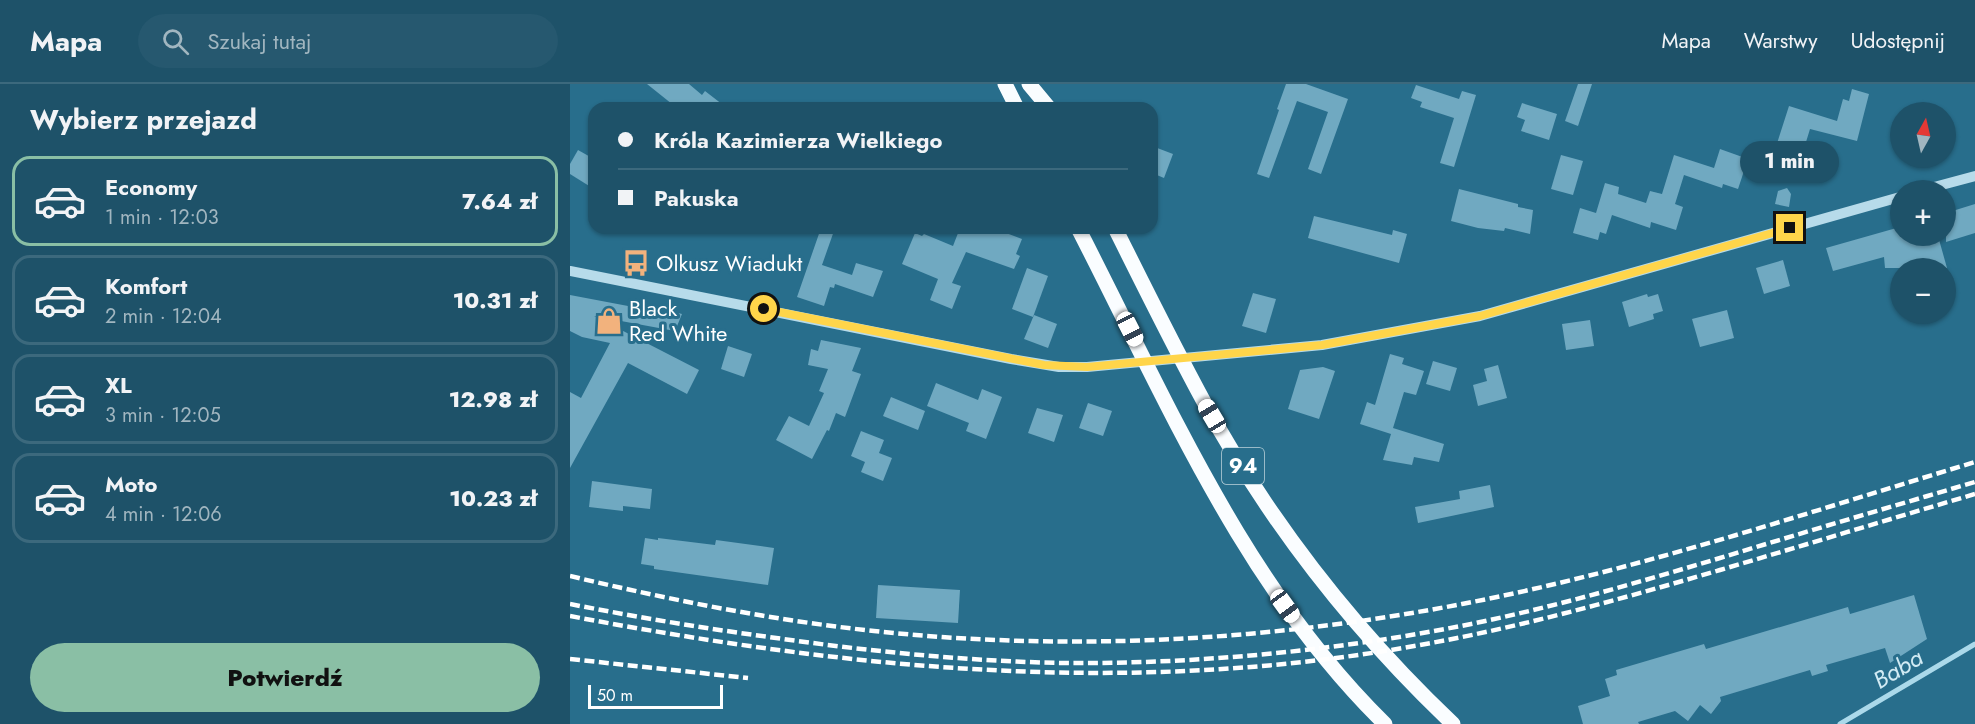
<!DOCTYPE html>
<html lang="pl">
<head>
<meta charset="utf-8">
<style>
  :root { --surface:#1e5269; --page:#26586f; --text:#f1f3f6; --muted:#a1b6c0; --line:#3c697d; --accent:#8abfa5 }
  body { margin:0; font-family:Jost,sans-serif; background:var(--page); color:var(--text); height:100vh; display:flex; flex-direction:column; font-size:22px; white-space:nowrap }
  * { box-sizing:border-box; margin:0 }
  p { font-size:20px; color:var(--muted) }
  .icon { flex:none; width:33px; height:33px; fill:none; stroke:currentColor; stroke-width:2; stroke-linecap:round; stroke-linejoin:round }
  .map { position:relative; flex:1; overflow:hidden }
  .drawer { display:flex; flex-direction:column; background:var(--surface); width:570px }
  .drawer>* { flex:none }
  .guide { position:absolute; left:18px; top:18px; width:570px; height:132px; border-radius:18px; box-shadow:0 2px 4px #0004; display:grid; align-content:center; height:132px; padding:0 30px; background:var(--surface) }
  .needle { width:39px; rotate:8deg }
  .tools { position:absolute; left:1320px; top:18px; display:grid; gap:12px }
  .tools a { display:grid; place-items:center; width:66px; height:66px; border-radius:50%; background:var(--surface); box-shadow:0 2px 4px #0004; font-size:30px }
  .scale { position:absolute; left:18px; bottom:15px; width:135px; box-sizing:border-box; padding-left:6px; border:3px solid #fff; border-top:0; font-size:16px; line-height:21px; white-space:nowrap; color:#fff; -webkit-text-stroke:4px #286e8c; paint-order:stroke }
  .end { position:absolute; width:27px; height:27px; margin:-14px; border:8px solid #ffd54a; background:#111; box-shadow:0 0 0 3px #111 }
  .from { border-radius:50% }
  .bubble { position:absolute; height:42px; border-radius:21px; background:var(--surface); box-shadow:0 2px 4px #0004; font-size:20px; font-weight:800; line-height:42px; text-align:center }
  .car { position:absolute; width:18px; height:36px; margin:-18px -9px; border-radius:8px; box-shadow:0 0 4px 2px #0007; background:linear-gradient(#fff 24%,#345 0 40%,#fff 0 76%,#345 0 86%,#fff 0) }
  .guide b { display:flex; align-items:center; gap:21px; height:57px; font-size:22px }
  .guide b+b { border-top:2px solid var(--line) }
  .guide i { width:15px; height:15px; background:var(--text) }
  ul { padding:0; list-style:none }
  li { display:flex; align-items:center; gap:18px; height:90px; margin:0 12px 9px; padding:0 18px; border:3px solid var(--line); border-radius:18px }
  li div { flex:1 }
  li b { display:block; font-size:22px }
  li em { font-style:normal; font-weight:800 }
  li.on { border-color:var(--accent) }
  li>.icon { width:54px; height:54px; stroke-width:1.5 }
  h2 { padding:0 30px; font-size:27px; line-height:72px }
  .action { display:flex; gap:12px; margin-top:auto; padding:12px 30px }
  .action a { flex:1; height:69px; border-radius:36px; background:var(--accent); color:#111; font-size:24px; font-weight:800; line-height:69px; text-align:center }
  header { display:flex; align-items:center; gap:36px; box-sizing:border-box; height:84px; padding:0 30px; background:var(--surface); border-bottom:2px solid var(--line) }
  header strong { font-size:28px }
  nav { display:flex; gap:33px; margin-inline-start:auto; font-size:21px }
  .search { width:420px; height:54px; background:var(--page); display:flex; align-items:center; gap:15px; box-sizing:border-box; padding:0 21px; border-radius:33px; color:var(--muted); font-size:22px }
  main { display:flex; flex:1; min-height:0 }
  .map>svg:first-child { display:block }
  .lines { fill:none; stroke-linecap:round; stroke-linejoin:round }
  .stream { stroke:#abd9ea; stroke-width:5 }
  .building { fill:#70a9c1 }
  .minor { stroke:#b7dbea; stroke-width:10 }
  .major { stroke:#fafdff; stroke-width:15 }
  .rail { stroke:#fff; stroke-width:4.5; stroke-dasharray:10 4.5; stroke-linecap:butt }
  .route { stroke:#ffd54a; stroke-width:8 }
  .labels { text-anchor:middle; stroke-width:6; stroke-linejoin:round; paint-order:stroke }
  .shield { fill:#286e8c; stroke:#bed4dc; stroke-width:1.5 }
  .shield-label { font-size:21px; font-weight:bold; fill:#fff }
  .poi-label { font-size:22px; fill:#fff; stroke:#286e8c; text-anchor:start }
  .water-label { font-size:24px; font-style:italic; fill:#d2ebf4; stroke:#286e8c }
</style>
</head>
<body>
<header>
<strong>Mapa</strong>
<div class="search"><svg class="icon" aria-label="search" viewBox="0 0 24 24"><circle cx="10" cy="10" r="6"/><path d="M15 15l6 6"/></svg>Szukaj tutaj</div>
<nav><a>Mapa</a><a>Warstwy</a><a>Udostępnij</a></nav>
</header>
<main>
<section class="drawer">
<h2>Wybierz przejazd</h2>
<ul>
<li class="on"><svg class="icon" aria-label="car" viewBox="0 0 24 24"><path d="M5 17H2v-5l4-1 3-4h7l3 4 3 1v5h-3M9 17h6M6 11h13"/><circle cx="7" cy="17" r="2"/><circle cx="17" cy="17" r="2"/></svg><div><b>Economy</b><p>1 min · 12:03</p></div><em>7.64 zł</em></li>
<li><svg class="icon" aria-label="car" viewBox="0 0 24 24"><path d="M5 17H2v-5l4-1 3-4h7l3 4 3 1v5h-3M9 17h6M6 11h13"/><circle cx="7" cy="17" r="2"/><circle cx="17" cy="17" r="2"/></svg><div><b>Komfort</b><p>2 min · 12:04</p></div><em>10.31 zł</em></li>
<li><svg class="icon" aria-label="car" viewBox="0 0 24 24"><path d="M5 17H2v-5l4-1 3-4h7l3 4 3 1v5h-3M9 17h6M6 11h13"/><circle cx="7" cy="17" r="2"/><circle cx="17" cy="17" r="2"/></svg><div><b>XL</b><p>3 min · 12:05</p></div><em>12.98 zł</em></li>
<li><svg class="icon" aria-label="car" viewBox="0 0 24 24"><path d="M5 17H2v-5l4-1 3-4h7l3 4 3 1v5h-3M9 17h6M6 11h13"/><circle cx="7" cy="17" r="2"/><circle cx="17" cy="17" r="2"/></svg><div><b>Moto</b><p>4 min · 12:06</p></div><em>10.23 zł</em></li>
</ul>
<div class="action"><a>Potwierdź</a></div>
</section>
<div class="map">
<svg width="1405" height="640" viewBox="0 0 1405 640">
  <rect width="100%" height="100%" fill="#286e8c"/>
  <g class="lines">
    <!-- stream -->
    <path class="stream" d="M1270,640L1405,560"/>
  </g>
  <!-- building -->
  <g class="building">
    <path d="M77,0H119L132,11L135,7L157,24H107Z"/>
    <path d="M716,0H736L778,15L751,90L738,85L758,28L727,17L699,94L687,90L709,26L707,25Z"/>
    <path d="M1008,0H1022L1008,42L995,37Z"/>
    <path d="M846,1L889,15L892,7L906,11L884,83L870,79L884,34L850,23L852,18L841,14Z"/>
    <path d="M1282,5L1299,10L1287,57L1240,45L1228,84L1226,83L1225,85L1202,75L1219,22L1267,37L1273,15L1279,17Z"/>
    <path d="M952,19L987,30L979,56L951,47L955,36L947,33Z"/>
    <path d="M582,62L603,70L594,94L582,89Z"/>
    <path d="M1150,65L1178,75L1168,105L1153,100L1152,104L1114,91L1105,120L1113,123L1106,146L1081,138L1080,144L1042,131L1036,150L1030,148L1028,156L1003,149L1010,124L1026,129L1035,99L1049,103L1048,110L1076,119L1080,107L1092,110L1104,71L1144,84Z"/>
    <path d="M8,66L24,75V105L0,90V80Z"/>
    <path d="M991,71L1013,77L1003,111L981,105Z"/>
    <path d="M1217,104L1221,110L1219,123L1205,120L1208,107Z"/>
    <path d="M889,105L948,120V123L963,126L960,150L935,144L934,147L908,144L881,137Z"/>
    <path d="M1405,120V149L1376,158V129Z"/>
    <path d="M744,132L822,151L823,146L837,150L829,179L738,154Z"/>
    <path d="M1330,143V152H1368L1377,184H1315L1314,173L1263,187L1256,164Z"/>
    <path d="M251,144H265L252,181L282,191L286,179L313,187L303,213L265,200L264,204L260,203L254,222L227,213Z"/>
    <path d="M390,144H423L452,155L446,170L450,172L444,185L396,168L382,199L391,202L382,225L360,216L368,195L332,180L345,149L352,152L354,150L383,162Z"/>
    <path d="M1213,176L1220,202L1194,210L1186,184Z"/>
    <path d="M457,184L478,192L463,233L442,225Z"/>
    <path d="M683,209L706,215L696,249L672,242Z"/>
    <path d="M1077,210L1078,213L1088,210L1093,227L1083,230L1084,235L1059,243L1052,218Z"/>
    <path d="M0,211L95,229L96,226L112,230L105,247L24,232L129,286L117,310L58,279L0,384V308L11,314L40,259L12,253L0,247Z"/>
    <path d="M1157,226L1164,254L1130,263L1122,235Z"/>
    <path d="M464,231L487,240L478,264L454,255Z"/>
    <path d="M1020,236L1024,262L996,266L992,240Z"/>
    <path d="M251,256L291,264L282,287L291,290L275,333L266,329L259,347L257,346L242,375L206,356L219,332L239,342L254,309L249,307L258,285L238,281L241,265L248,267Z"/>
    <path d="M158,262L182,270L174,293L151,285Z"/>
    <path d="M820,270L834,274L832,280L854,287L846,311L834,308L823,344L874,360L869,378L844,373L842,381L813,376L821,350L790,340L797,318L805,321Z"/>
    <path d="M863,277L887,284L880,307L856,300Z"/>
    <path d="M928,281L937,314L908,322L903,301L917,297L914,285Z"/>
    <path d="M753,283L765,287L749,335L718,325L730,286Z"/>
    <path d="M366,299L408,316L412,305L432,313L416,355L396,347L399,339L357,322Z"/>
    <path d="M321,313L355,327L348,346L313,332Z"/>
    <path d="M518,319L542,327L533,352L509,344Z"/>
    <path d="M467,324L493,331L484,358L458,349Z"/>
    <path d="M291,347L314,356L309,369L322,374L313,397L291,388L295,378L281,372Z"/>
    <path d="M22,397L82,405L80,425L53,422V427L19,423Z"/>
    <path d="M920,401L924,423L848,439L845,423L890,415L889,407Z"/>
    <path d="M75,454L88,456V454L145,461L146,456L204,464L198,501L84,485V482L71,480Z"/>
    <path d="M308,501L390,506L388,539L306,534Z"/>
    <path d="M1344,511L1357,555L1320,579L1315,564L1256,581L1258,587L1242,592L1240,586L1150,613L1151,617L1141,630L1130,621L1118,637L1105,627L1068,638L1069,640H1013L1008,622L1040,612L1035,595L1047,591L1046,586L1134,560L1136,565L1278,523L1280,530Z"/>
  </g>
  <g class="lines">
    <!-- minor -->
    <g class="minor">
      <path d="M1353,106L1405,92"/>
      <path d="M0,187L441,275L489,283H517L752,261L910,232L1330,113"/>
    </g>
    <!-- major -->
    <g class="major">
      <path d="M435,0L447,24"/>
      <path d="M459,0L479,24"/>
      <path d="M508,144C597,317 674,502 815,640"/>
      <path d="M545,144C574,202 603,261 634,318C699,437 785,547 883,640"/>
    </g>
    <!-- rail -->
    <g class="rail">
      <path d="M0,492C101,516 201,536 304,547C500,568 699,557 892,520C1065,487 1236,429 1405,378"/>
      <path d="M0,520C66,533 132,544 199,553C296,567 394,577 492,579C617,580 742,569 864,547C961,530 1056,502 1150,474C1235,448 1320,423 1405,398"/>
      <path d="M0,532C286,586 562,613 850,561C952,543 1051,515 1150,486C1235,461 1320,435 1405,410"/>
      <path d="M0,575L178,594"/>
    </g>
  </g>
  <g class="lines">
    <!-- route -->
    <path class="route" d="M194,225L474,281L517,283L752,261L910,232L1220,144"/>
  </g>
  <!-- icons -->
  <defs>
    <symbol id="bus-bare" viewBox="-9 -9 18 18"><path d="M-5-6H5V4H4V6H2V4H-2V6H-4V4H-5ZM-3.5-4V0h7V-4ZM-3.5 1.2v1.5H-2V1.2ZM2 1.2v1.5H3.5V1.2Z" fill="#f2b27d" stroke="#286e8c" stroke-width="2.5" paint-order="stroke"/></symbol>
    <symbol id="shop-bare" viewBox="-9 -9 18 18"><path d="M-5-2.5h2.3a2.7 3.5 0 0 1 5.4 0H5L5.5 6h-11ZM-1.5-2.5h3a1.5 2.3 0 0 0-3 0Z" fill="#f2b27d" stroke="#286e8c" stroke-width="2.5" paint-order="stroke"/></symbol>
  </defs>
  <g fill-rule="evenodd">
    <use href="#bus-bare" x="47" y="160" width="38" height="38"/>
    <use href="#shop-bare" x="20" y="218" width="38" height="38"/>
  </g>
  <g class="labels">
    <!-- shield labels -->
    <rect class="shield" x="652" y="364" width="42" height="36" rx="4.5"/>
    <g class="shield-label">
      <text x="673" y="389">94</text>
    </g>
    <!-- poi labels -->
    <g class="poi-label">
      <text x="86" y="187">Olkusz Wiadukt</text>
      <text x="59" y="232">Black<tspan x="59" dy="25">Red White</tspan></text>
    </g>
    <!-- water labels -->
    <g class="water-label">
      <text transform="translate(1328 585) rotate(-31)" y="8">Baba</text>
    </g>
  </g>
</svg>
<div class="tools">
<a><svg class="needle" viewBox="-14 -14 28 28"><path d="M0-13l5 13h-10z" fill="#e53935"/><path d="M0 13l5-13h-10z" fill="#a1b6c0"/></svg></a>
<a>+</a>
<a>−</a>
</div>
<div class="scale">50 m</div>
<i class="end from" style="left:194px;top:225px"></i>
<i class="end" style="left:1220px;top:144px"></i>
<div class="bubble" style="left:1170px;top:57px;width:99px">1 min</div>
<i class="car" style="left:560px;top:245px;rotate:153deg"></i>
<i class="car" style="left:642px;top:332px;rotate:329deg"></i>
<i class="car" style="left:715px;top:522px;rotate:144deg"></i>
<div class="guide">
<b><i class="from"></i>Króla Kazimierza Wielkiego</b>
<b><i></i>Pakuska</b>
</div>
</div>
</main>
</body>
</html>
